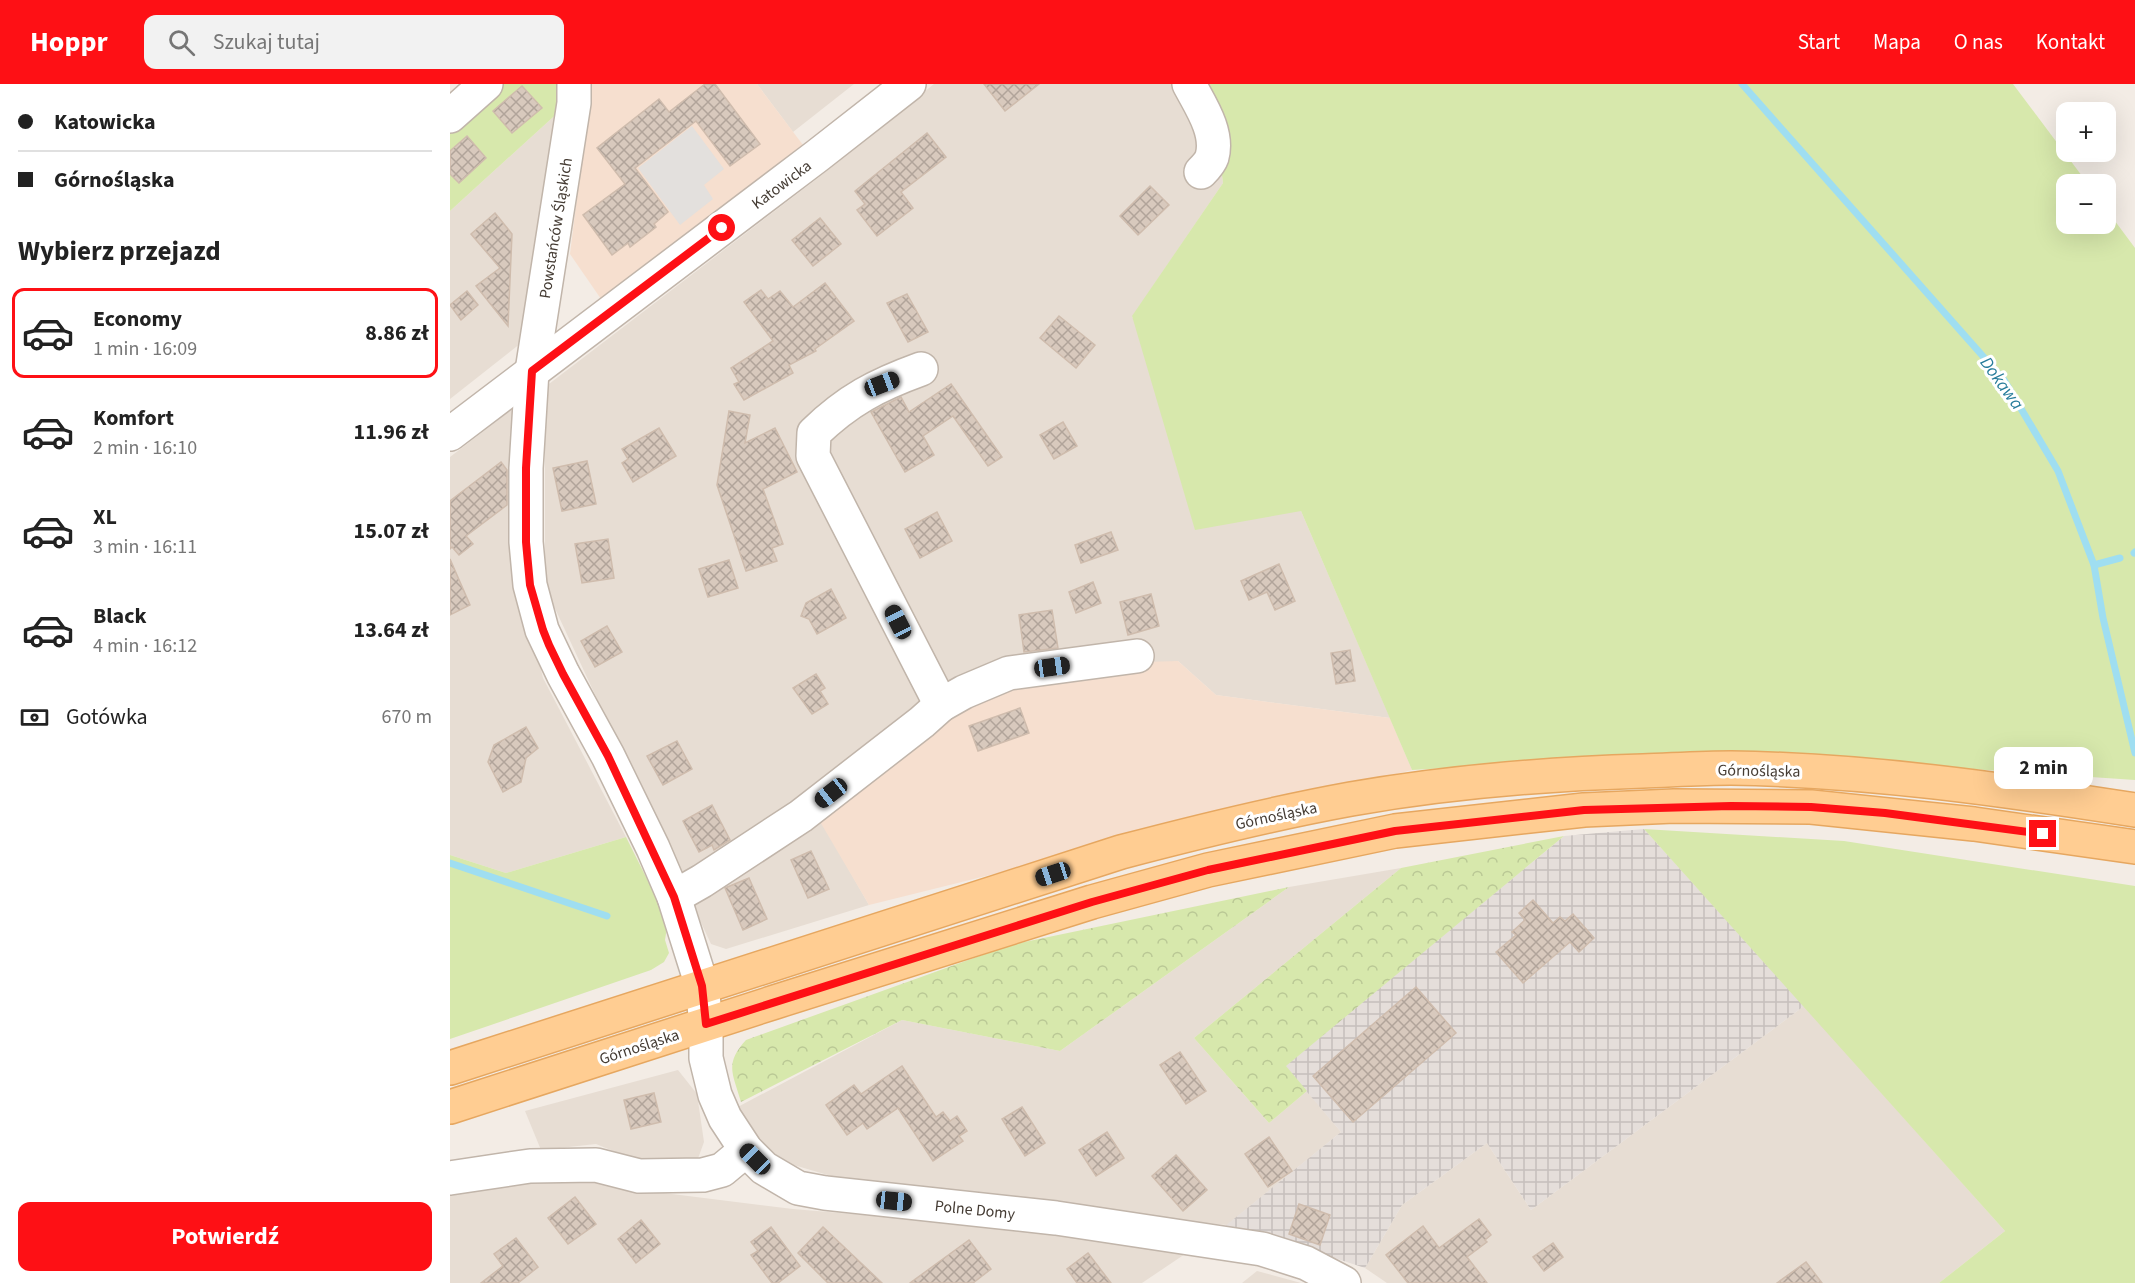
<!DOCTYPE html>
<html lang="pl">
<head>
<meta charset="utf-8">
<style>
  :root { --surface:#fff; --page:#f2f2f2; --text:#222; --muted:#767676; --line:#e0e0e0; --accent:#fe1015 }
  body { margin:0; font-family:"Source Sans 3",sans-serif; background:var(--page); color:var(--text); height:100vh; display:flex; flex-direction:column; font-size:22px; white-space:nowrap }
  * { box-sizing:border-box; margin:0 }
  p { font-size:20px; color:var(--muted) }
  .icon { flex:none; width:33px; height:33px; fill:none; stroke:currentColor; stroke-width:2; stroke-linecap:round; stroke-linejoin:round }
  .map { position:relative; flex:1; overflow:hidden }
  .details { display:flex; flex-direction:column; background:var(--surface); width:450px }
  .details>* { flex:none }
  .banner { display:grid; align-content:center; height:132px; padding:0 18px; background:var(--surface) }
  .tools { position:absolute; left:1606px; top:18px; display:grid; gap:12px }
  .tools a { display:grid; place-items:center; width:60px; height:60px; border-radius:12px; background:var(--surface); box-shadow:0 6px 24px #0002; font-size:30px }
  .end { position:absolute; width:27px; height:27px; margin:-14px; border:8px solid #fe1015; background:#fff; box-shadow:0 0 0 3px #fff }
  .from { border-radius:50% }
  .bubble { position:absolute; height:42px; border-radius:12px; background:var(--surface); box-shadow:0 6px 24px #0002; font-size:20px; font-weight:700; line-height:42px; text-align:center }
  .car { position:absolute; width:18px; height:36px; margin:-18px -9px; border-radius:8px; box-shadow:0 0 4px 2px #0007; background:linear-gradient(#222 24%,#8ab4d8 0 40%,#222 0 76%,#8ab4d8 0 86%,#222 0) }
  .banner b { display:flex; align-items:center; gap:21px; height:57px; font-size:22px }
  .banner b+b { border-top:2px solid var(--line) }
  .banner i { width:15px; height:15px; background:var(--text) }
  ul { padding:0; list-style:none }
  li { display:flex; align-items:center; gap:18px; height:90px; margin:0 12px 9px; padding:0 6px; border:3px solid transparent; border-radius:12px }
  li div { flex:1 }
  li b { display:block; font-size:22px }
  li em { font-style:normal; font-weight:700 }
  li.selected { border-color:var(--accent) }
  li>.icon { width:54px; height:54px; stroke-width:1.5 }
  h2 { padding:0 18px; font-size:27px; line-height:72px }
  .pay { display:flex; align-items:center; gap:15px; height:66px; padding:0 18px; font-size:22px }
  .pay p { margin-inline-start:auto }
  .button { display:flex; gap:12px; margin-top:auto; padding:12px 18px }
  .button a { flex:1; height:69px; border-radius:12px; background:var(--accent); color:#fff; font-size:24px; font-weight:700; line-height:69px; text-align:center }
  header { display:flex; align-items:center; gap:36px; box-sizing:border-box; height:84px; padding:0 30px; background:var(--accent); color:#fff }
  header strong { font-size:28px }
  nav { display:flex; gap:33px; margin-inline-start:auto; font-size:21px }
  .search { width:420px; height:54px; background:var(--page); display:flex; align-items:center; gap:15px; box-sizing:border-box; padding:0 21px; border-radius:12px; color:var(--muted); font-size:22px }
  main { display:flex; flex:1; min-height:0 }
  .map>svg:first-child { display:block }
  .residential { fill:#e7ddd3 }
  .commercial { fill:#f6dfcf }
  .industrial { fill:url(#industrial-grid) }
  .green { fill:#d7e8ac }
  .forest { fill:url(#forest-crowns) }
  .parking { fill:#e3e0dd }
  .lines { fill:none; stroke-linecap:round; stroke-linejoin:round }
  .stream { stroke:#9fdef1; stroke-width:7 }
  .building { fill:url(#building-cross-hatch); stroke:#cfbcad; stroke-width:1.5 }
  .minor-casing { stroke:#c1b5aa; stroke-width:36 }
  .major-casing { stroke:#e6a760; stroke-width:36 }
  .minor { stroke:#fff; stroke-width:33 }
  .major { stroke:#ffcd92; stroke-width:33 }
  .route { stroke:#fe1015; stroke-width:8 }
  .labels { text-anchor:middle; stroke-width:6; stroke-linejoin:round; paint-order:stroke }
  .street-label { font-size:16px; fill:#453c34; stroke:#fff }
  .water-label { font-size:18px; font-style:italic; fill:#287d9b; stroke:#fff }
</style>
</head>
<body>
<header>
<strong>Hoppr</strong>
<div class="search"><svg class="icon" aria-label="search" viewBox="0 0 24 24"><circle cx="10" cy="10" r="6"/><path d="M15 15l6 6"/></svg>Szukaj tutaj</div>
<nav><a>Start</a><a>Mapa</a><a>O nas</a><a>Kontakt</a></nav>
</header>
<main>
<section class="details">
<div class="banner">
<b><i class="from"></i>Katowicka</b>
<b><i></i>Górnośląska</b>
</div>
<h2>Wybierz przejazd</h2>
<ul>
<li class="selected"><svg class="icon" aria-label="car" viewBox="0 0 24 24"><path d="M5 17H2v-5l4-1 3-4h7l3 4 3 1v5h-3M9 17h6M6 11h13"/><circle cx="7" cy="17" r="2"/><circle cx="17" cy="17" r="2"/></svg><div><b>Economy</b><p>1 min · 16:09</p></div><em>8.86 zł</em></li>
<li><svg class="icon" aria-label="car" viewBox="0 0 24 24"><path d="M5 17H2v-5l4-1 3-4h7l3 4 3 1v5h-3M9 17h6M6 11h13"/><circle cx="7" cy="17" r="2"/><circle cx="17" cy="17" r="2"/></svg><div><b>Komfort</b><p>2 min · 16:10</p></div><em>11.96 zł</em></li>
<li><svg class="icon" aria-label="car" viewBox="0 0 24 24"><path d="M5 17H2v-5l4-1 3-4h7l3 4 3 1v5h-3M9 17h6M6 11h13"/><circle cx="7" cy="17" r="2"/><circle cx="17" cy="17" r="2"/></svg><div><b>XL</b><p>3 min · 16:11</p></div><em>15.07 zł</em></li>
<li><svg class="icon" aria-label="car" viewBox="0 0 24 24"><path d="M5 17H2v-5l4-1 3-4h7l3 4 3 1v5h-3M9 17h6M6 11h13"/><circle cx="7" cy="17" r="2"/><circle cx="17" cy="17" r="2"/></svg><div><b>Black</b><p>4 min · 16:12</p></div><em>13.64 zł</em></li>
</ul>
<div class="pay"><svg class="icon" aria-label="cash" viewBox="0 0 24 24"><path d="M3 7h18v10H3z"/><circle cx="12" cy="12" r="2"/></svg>Gotówka<p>670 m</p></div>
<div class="button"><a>Potwierdź</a></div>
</section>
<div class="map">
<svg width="1685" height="1199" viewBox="0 0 1685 1199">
  <defs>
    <pattern id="industrial-grid" width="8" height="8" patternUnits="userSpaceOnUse" patternTransform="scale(1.5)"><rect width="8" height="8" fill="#e5deda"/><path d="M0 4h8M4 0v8" fill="none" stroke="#c6bfbc"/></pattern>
    <pattern id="forest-crowns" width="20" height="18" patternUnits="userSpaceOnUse" patternTransform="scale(1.5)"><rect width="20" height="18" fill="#d7e8ac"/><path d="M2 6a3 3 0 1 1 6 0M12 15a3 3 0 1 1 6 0" fill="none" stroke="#bac895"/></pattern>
    <pattern id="building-cross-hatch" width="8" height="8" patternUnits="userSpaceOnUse" patternTransform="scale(1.5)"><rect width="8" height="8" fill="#d8c9bd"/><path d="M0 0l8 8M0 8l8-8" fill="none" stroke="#b1a49a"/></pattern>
  </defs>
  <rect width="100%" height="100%" fill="#f3ece5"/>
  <!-- residential -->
  <g class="residential">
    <path d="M307,0H404L343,48Z"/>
    <path d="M484,0H760L773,99L682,233L851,427L940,634L766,611L728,577L363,723L419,821L276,865L261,860L95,503V303L368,94Z"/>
    <path d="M112,25L75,256L0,315V127Z"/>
    <path d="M68,321L78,532L93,594L176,753L56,789L0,771V373Z"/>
    <path d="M951,784L744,954L819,1039L857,1007L891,1048L777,1141L621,1126L388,1094L330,1077L284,1025L452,936L610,967L839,803Z"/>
    <path d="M1354,922L1555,1147L1489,1199H937L915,1184L952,1121L1037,1059L1081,1126Z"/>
    <path d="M228,986L247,1010L254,1058L246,1080L190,1078L146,1060L91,1066L75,1027Z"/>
    <path d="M132,1092L190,1106L343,1125L569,1144L741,1166L692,1199H0V1111L53,1101Z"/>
    <path d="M807,1187L851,1199H792Z"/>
  </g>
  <!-- commercial -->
  <g class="commercial">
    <path d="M141,0H307L353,61L151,215L120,170Z"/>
    <path d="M728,577L766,611L940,634L962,686L419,821L362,724L531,583Z"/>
  </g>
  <!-- industrial -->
  <path class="industrial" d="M1194,745L1354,922L1081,1126L1037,1059L952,1121L915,1184L815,1151L769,1147L891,1048L835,982L1114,752Z"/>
  <!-- green -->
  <g class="green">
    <path d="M42,0H110L112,25L0,127V37Z"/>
    <path d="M760,0H1563L1638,100H1617V140H1656V125L1685,164V696L1269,668L962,686L851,427L745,446L682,232L773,99Z"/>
    <path d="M1194,745L1394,757L1685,802V1199H1489L1555,1147Z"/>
    <path d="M176,753L218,837L215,856L219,869L214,878L201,886L0,955V771L56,789Z"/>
  </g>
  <!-- forest -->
  <g class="forest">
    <path d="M1114,752L836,982L857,1007L819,1039L744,954L951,784Z"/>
    <path d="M839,803L610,967L452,936L291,1018C283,990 274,980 296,956L560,861Z"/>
  </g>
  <!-- parking -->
  <path class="parking" d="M242,42L274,85L254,101L263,115L230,141L188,84Z"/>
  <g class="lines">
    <!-- stream -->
    <g class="stream">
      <path d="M1292,0L1554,296L1608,387L1644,481L1653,534L1685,669"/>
      <path d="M1684,469L1685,468"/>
      <path d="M1644,481L1670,474"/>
      <path d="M0,779L157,832"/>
    </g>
  </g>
  <!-- building -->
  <g class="building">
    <path d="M255,0H265L310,60L280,82L246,37L185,84L218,128L204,140L206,143L180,163L178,159L162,171L133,131L175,100L147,64L209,15L219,28Z"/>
    <path d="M534,0H589L555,27Z"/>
    <path d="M72,2L92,24L62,49L43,27Z"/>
    <path d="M477,49L496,73L451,108L463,124L427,152L407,126L415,120L405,107Z"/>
    <path d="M17,52L36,74L9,99L0,90V67Z"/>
    <path d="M700,102L719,121L688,151L670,132Z"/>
    <path d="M45,129L62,150L58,242L26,202L50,184L21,150Z"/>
    <path d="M370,134L391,160L363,182L342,156Z"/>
    <path d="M375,199L404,237L365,265L366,267L339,281L343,289L294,316L284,300L289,298L281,284L323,257L294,218L311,206L318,215L330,207L343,223Z"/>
    <path d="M17,207L28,221L11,236L0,221Z"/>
    <path d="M457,210L478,248L458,258L437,219Z"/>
    <path d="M609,232L645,261L626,284L590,254Z"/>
    <path d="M501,300L552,373L538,382L503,332L473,352L484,371L455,388L421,328L451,313L459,328Z"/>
    <path d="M279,327L300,331L295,359L325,344L347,388L313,405L333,460L322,464L327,477L296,487L267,401Z"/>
    <path d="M613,338L627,362L604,375L590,351Z"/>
    <path d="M209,344L226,372L183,398L172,379L178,375L172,365Z"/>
    <path d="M137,377L146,420L112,427L103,384Z"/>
    <path d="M51,378L57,386V421L16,452L23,460L9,471L2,463L0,465V417Z"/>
    <path d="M487,428L502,457L470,474L455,445Z"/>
    <path d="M661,448L668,466L631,479L625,461Z"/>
    <path d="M158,455L164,494L132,499L125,460Z"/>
    <path d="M0,475L20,521L0,531Z"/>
    <path d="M279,476L288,504L258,513L249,485Z"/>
    <path d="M829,480L845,517L825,526L817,508L799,516L791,497Z"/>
    <path d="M643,498L651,519L626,529L619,508Z"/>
    <path d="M381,505L396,534L367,550L359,535L351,532L356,519Z"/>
    <path d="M701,510L709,542L678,551L670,518Z"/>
    <path d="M602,526L608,564L574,568L569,531Z"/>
    <path d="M157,542L172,568L145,583L131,557Z"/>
    <path d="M900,566L905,597L886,600L881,569Z"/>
    <path d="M366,590L375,604L370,607L378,620L362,630L343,604Z"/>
    <path d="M570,624L579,649L528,667L519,642Z"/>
    <path d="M76,643L88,664L76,674L71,698L53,708L38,678L44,661Z"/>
    <path d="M227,657L242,685L213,701L197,672Z"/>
    <path d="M262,721L280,756L264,766L262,761L249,768L233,737Z"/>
    <path d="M361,767L379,805L358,814L341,776Z"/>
    <path d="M299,794L317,835L293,846L275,804Z"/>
    <path d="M1083,816L1103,839L1110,833L1115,837L1123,830L1144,854L1129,868L1120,858L1073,899L1046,868L1066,851L1062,848L1075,836L1069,829Z"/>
    <path d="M966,903L1006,949L903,1038L863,992Z"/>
    <path d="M730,968L756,1007L736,1020L710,981Z"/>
    <path d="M452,982L486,1033L493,1028L500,1037L507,1032L517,1047L509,1052L513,1057L483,1077L448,1024L417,1045L413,1039L397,1051L376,1021L404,1001L411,1010Z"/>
    <path d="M204,1009L211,1038L181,1045L174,1016Z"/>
    <path d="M572,1023L595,1059L575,1072L552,1035Z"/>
    <path d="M657,1048L674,1074L646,1092L629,1066Z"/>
    <path d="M819,1053L842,1087L818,1103L795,1070Z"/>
    <path d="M726,1071L757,1106L733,1127L702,1092Z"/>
    <path d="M125,1113L146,1140L118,1160L98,1134Z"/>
    <path d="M849,1120L880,1131L870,1161L839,1150Z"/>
    <path d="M1029,1135L1041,1151L1035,1156L1037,1158L1017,1173L1037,1199H958L936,1171L973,1142L989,1164Z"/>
    <path d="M191,1136L210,1160L186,1179L168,1155Z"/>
    <path d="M321,1143L350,1182L328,1199H322L301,1171L308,1167L301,1158Z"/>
    <path d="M373,1143L432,1199H378L348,1169Z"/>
    <path d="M66,1154L88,1183L68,1199H31L53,1182L44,1170Z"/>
    <path d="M519,1156L541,1185L523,1199H460Z"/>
    <path d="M1103,1159L1113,1173L1094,1187L1083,1173Z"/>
    <path d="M638,1169L661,1199H627L617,1185Z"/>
    <path d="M1356,1178L1372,1199H1327Z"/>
  </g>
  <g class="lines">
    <defs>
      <g id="minor">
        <path d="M124,0V19L82,287L76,384V458L80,501L92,546L113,590L158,672L203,764L224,813L252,902L256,940V974L265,1011L275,1034L296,1066L314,1084L348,1104L375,1109L606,1134L812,1165L856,1179L894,1199"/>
        <path d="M739,0C750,21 769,48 762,73C760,79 755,84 751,88"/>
        <path d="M0,32L36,0"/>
        <path d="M471,285C427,301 398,316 364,349L363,372L491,621"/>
        <path d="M0,350L367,72L459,0"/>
        <path d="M224,813L252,797L351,732L472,638L491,621L514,608L559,589L687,572"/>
        <path d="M0,1094L80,1082L146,1081L189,1092L253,1091L272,1086L296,1066"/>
      </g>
      <g id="major">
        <path d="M0,984L671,768C747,748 824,729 901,715C998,698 1096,690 1193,687C1222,686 1252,684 1281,684C1416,686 1551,705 1685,726"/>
        <path d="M0,1023L325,918L642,818L758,786L945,747L1134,726L1224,722L1361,723L1524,740L1685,763"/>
      </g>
    </defs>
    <!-- minor casing -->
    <use href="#minor" class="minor-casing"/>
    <!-- major casing -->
    <use href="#major" class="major-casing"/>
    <!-- minor -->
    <use href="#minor" class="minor"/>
    <!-- major -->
    <use href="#major" class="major"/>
  </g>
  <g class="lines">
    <!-- route -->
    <path class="route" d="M272,144L82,287L76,384V458L80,501L93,546L99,561L113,590L158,672L224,813L252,902L256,940L642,818L758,786L945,747L1134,726L1281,722L1361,723L1435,729L1593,750"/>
  </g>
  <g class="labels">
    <!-- street labels -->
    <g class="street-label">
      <text transform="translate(331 100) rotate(-37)" y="6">Katowicka</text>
      <text transform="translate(105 144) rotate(-81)" y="6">Powstańców Śląskich</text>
      <text transform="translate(1309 686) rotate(1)" y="6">Górnośląska</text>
      <text transform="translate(826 731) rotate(-12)" y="6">Górnośląska</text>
      <text transform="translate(189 962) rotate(-18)" y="6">Górnośląska</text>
      <text transform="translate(525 1125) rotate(6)" y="6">Polne Domy</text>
    </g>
    <!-- water labels -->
    <g class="water-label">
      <text transform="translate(1552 299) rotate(54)" y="6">Dokawa</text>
    </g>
  </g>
</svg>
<div class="tools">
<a>+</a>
<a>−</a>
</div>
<i class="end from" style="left:272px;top:144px"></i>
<i class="end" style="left:1593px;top:750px"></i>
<div class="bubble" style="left:1544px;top:663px;width:99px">2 min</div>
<i class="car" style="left:432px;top:300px;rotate:69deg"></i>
<i class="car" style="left:448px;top:538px;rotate:333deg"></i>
<i class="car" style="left:602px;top:583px;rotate:82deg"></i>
<i class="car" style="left:381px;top:709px;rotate:232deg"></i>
<i class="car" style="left:603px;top:790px;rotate:252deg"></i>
<i class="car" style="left:305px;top:1075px;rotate:315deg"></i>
<i class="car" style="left:444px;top:1117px;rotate:96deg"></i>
</div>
</main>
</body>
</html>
